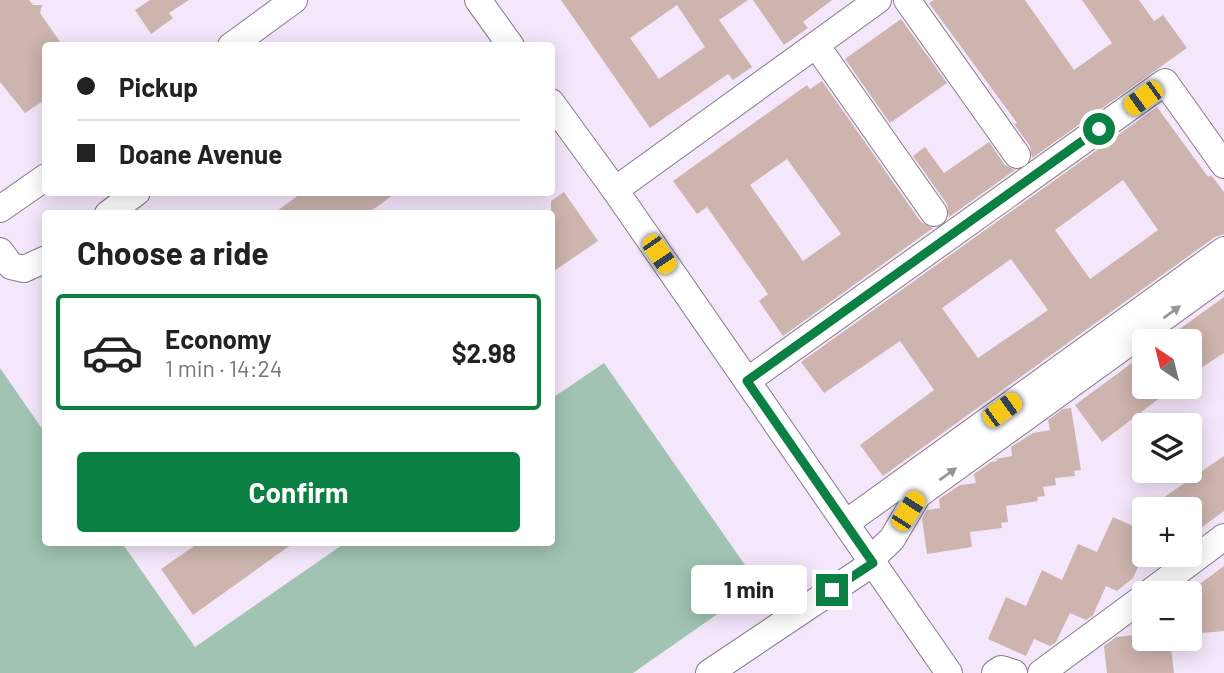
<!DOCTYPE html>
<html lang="en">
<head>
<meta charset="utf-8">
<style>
  :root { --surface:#fff; --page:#f6f6f6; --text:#222; --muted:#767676; --line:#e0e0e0; --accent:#0b8043 }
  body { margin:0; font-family:Barlow,sans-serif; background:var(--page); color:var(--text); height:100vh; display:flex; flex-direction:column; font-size:26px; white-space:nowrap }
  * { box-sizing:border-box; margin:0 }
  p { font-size:23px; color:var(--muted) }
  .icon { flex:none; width:38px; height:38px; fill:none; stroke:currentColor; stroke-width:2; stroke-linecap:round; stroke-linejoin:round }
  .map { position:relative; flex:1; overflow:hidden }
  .side { position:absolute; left:42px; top:210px; width:513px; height:336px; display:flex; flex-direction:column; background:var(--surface); border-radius:7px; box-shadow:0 4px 18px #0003 }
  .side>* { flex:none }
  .hud { position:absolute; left:42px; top:42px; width:513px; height:154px; border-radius:7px; box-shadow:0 4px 18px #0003; display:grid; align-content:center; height:154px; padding:0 35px; background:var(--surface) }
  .needle { width:46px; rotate:325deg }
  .buttons { position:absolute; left:1132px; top:329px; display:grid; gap:14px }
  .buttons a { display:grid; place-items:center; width:70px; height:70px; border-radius:7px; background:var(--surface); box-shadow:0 4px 18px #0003; font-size:35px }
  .end { position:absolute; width:32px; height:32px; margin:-16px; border:9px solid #0b8043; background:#fff; box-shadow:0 0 0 4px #fff }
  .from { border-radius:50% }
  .bubble { position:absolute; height:49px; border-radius:7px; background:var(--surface); box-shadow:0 4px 18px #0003; font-size:23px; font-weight:700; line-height:49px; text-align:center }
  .car { position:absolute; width:21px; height:42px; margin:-21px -10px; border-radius:9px; box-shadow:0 0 5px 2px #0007; background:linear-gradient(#f5c518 24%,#345 0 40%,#f5c518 0 76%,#345 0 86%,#f5c518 0) }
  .hud b { display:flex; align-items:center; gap:24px; height:66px; font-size:26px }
  .hud b+b { border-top:2px solid var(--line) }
  .hud i { width:18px; height:18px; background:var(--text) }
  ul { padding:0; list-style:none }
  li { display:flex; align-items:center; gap:21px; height:116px; margin:0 14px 10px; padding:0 21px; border:4px solid transparent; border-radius:7px }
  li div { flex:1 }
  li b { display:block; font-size:26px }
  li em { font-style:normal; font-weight:700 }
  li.selected { border-color:var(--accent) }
  li>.icon { width:63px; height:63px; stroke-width:1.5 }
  h2 { padding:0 35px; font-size:32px; line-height:84px }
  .button { display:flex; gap:14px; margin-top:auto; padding:14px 35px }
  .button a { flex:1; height:80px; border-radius:7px; background:var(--accent); color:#fff; font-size:28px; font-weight:700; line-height:80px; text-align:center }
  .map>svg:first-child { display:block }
  .green { fill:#a0c3b2 }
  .building { fill:#cdb4ae; fill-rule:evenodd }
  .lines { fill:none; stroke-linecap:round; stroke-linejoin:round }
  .minor-casing { stroke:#867a8b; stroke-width:28 }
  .minor { stroke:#fff; stroke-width:26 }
  .oneway { fill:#969497 }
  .route { stroke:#0b8043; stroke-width:9 }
</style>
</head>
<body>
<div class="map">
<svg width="1224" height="673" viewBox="0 0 1224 673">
  <rect width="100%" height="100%" fill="#f5e7fb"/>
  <!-- green -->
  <path class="green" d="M604,363L759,585L633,673H0V368L45,433L46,542L122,543L195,647L345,543L551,542V399Z"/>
  <!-- building -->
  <g class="building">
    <path d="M0,0H29L33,5H42L40,13L63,46H46V99L25,113L0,82Z"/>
    <path d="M150,0H189L169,13L173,18L151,34L135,10Z"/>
    <path d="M561,0H748L719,20L752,67L733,80L728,74L650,128ZM677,5L705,47L659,79L630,38Z"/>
    <path d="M753,0H832L803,22L808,28L784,45Z"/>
    <path d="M934,0H1025L1074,70L1112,43L1082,0H1139L1154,21L1163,15L1187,48L1032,158L1030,146L1014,124L1017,123L929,3Z"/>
    <path d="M901,19L947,83L890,123L845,59Z"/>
    <path d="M822,81L921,222L933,228L783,336L759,301L768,294L707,207L697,214L673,181L807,85L810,89ZM787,159L841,234L803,261L750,185Z"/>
    <path d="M1157,107L1208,177L1211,175L1224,192V234L1215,237L883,476L860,445L934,390L900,341L824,393L801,362ZM1123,180L1158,230L1090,279L1055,230ZM1011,259L1048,310L978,358L942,308Z"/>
    <path d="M989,142L1005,165L1015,170L949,217L947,204L913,156L925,147L944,173Z"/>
    <path d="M303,192H397L367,214H273Z"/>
    <path d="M564,192L598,241L551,273V201Z"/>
    <path d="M1224,297V353L1190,375V341H1163Z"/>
    <path d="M1144,354V387H1174L1102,442L1075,405Z"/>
    <path d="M1071,408L1081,470L1074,471L1075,476L1055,478L1056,485L1043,487L1045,496L1037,497L1038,501L1006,506L1008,522L1001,523L1002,528L970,532L972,547L927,554L922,519L927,510L940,508L939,499L960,485L976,483L974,474L991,462L997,461L996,459L1012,456L1011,447L1033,433L1050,430L1048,420L1063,409Z"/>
    <path d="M1224,456V511L1190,536V509H1147Z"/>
    <path d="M1113,517L1144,531V554L1133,578L1117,591L1106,586L1093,615L1086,620L1070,613L1056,642L1050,646L1034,639L1026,656L988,639L1006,597L1026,606L1042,570L1062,580L1078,544L1097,552Z"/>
    <path d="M200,542H295L193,615L161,569Z"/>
    <path d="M1224,566V631L1190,634V584L1201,583Z"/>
    <path d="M1144,634V639H1170L1174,673H1107L1104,646L1116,637Z"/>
  </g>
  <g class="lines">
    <defs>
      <g id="minor">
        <path d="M478,0L511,46"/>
        <path d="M907,0L1017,155"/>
        <path d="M816,45L934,213"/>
        <path d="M231,46L294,0"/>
        <path d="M551,102L615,190L949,673"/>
        <path d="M615,190L878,0"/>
        <path d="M0,209L46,177"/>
        <path d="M108,214L137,192"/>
        <path d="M0,251L11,266L24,269L46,259"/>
        <path d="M747,381L1165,82L1224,165"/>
        <path d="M846,523L1224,250"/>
        <path d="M871,559L892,539L918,495L1224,274"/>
        <path d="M1149,593L1224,537"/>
        <path d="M709,673L873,563"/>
        <path d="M995,673L1001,669L1014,673"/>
        <path d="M1041,673L1144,597"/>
      </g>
    </defs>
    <!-- minor casing -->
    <use href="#minor" class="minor-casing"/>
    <!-- minor -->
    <use href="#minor" class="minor"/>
  </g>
  <!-- one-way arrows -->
  <defs><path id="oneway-solid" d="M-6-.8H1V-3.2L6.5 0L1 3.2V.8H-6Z" transform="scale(1.75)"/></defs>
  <g class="oneway">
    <use href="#oneway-solid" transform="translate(1172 312) rotate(-36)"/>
    <use href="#oneway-solid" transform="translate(948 474) rotate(-36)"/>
  </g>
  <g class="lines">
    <!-- route -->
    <path class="route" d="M832,590L873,563L747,381L1099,129"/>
  </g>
</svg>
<div class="buttons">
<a><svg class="needle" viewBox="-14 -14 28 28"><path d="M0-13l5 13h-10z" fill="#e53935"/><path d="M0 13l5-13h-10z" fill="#767676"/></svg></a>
<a><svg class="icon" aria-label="layers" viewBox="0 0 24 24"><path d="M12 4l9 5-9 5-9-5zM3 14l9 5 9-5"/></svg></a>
<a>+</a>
<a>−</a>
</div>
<i class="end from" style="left:1099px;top:129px"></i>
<i class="end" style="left:832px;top:590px"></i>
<div class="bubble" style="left:691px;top:565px;width:116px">1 min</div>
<i class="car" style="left:1143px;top:98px;rotate:234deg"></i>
<i class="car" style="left:659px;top:254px;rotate:146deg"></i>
<i class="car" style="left:1002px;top:410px;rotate:54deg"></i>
<i class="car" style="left:908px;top:511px;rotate:33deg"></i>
<div class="hud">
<b><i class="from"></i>Pickup</b>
<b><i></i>Doane Avenue</b>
</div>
<section class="side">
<h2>Choose a ride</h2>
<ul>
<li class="selected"><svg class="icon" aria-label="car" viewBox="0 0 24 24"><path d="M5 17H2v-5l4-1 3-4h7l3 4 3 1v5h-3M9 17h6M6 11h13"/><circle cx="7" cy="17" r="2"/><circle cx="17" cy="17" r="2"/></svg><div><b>Economy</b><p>1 min · 14:24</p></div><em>$2.98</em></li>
</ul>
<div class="button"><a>Confirm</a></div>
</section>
</div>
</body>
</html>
